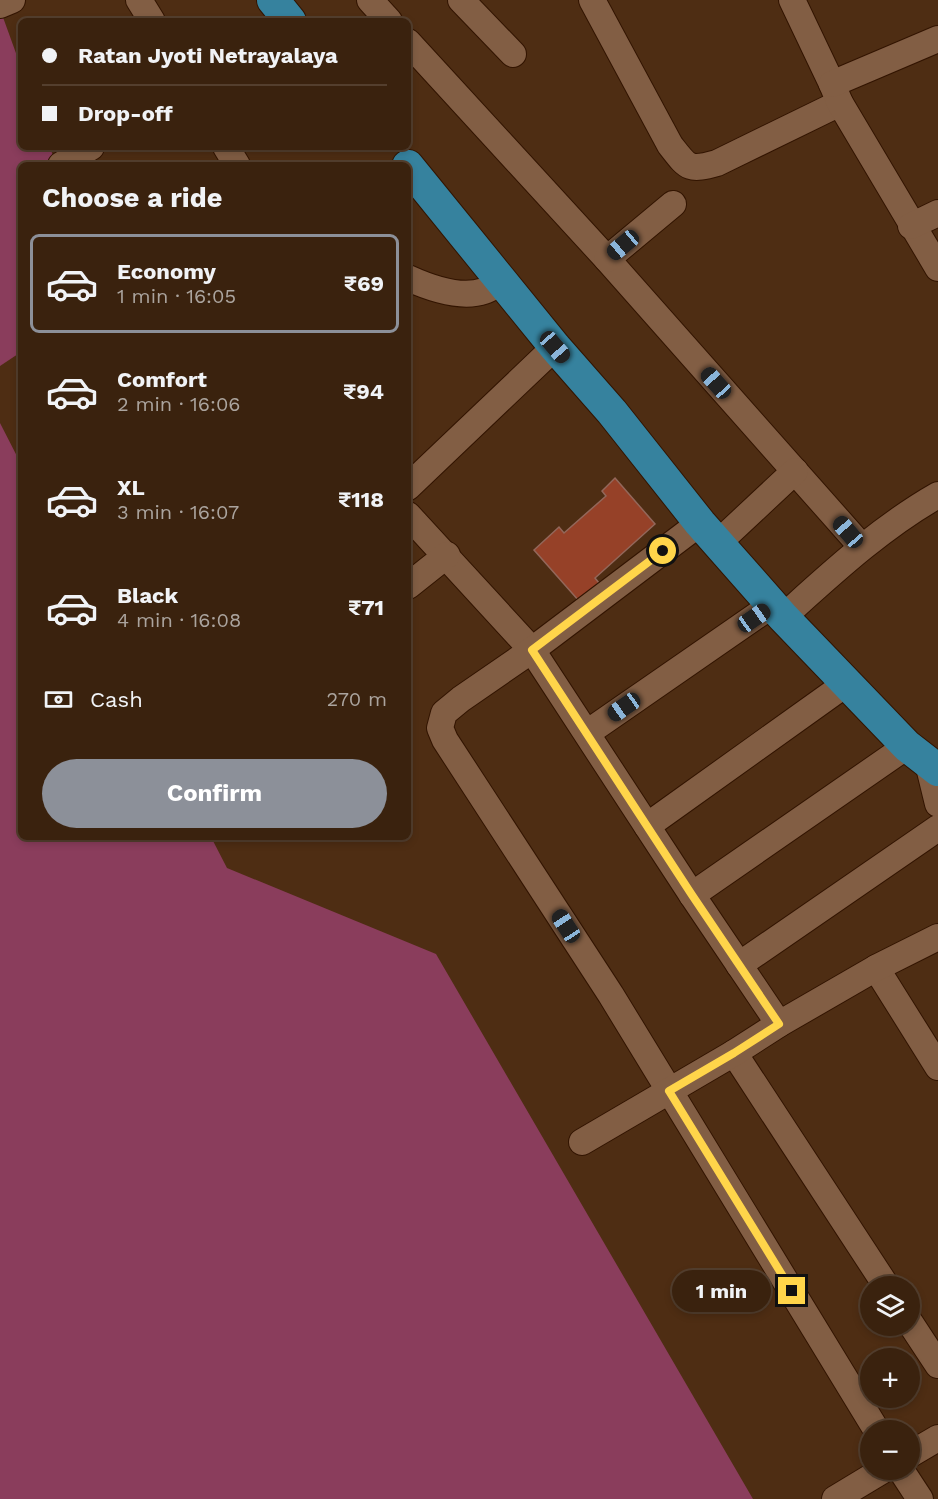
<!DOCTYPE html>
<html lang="en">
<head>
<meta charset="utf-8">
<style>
  :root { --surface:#3a220e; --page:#412a17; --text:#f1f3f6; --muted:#aba49e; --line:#543f2e; --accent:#8c9099 }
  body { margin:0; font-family:"Work Sans",sans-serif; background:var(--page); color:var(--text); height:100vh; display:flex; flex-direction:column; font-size:22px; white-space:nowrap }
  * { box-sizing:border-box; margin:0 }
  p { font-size:20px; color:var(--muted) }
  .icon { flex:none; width:33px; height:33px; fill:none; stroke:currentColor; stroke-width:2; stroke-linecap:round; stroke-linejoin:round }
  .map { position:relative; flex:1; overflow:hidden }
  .drawer { position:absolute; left:18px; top:162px; width:393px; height:678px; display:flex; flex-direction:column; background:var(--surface); border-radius:9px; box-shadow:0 3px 9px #0003,0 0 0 2px var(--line) }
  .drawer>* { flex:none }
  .guide { position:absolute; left:18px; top:18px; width:393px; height:132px; border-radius:9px; box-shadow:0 3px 9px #0003,0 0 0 2px var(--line); display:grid; align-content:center; height:132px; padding:0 24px; background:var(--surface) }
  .tools { position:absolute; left:860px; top:1276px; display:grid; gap:12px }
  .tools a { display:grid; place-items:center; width:60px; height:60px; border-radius:50%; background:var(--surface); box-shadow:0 3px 9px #0003,0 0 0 2px var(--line); font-size:30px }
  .end { position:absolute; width:27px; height:27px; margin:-14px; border:8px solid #ffd54a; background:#111; box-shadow:0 0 0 3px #111 }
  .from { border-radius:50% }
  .bubble { position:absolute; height:42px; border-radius:21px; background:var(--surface); box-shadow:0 3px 9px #0003,0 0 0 2px var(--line); font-size:20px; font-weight:700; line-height:42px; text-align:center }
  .car { position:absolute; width:18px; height:36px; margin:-18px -9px; border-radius:8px; box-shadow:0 0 4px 2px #0007; background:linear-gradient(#222 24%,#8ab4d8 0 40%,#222 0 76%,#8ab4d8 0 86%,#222 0) }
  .guide b { display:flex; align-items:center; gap:21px; height:57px; font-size:22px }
  .guide b+b { border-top:2px solid var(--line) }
  .guide i { width:15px; height:15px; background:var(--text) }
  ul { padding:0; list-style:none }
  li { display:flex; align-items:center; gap:18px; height:99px; margin:0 12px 9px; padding:0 12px; border:3px solid transparent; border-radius:9px }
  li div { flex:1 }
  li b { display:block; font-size:22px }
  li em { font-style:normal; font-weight:700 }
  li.selected { border-color:var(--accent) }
  li>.icon { width:54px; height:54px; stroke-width:1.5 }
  h2 { padding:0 24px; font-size:27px; line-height:72px }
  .pay { display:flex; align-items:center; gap:15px; height:66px; padding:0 24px; font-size:22px }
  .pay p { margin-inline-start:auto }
  .cta { display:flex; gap:12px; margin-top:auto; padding:12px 24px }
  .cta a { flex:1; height:69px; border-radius:36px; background:var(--accent); color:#fff; font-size:24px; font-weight:700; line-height:69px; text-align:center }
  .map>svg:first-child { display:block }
  .green { fill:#8a3d5c }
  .building { fill:#964128; stroke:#93675a; stroke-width:1.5 }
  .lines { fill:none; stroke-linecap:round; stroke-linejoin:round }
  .minor-casing { stroke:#321400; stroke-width:28 }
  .major-casing { stroke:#321400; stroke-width:34 }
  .minor { stroke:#825e44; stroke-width:26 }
  .major { stroke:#36829e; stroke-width:32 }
  .route { stroke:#ffd54a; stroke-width:8 }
</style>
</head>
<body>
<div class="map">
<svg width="938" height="1499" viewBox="0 0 938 1499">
  <rect width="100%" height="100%" fill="#4e2d13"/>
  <!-- green -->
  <g class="green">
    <path d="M0,9L21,67V147H50L56,165H21V352L0,366Z"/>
    <path d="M0,423L21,464V837H211L227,868L436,954L753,1499H0Z"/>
  </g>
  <!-- building -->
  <path class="building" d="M615,478L655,524L595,578L599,583L579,601L534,550L559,527L564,533L606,496L602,491Z"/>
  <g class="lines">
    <defs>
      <g id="minor">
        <path d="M139,0L152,21"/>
        <path d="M370,0L389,21"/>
        <path d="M461,0L513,54"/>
        <path d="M592,0L670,145C688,168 688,171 717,163L840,103"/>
        <path d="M792,0L832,84L840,103L938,268"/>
        <path d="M0,5L12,0"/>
        <path d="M408,42L607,259L862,547"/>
        <path d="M832,84L938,39"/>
        <path d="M226,147L237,165"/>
        <path d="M61,165L91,147"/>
        <path d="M911,226L938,213"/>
        <path d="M607,259L673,204"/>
        <path d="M408,278C430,288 461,299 484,291C490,289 496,285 502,282"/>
        <path d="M408,487L555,347"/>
        <path d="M408,515L532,650L692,895L779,1024"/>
        <path d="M700,523L532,650L461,699L444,713L440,728L445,740L611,995L877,1431"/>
        <path d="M718,543L795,471"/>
        <path d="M408,586L447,555"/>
        <path d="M783,617C832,573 880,528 938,495"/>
        <path d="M587,733L772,605"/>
        <path d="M928,763L938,804"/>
        <path d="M647,826L847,683"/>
        <path d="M692,895L907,746"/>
        <path d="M739,965L938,828"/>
        <path d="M876,968L938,1067"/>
        <path d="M734,1053L887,1287"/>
        <path d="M582,1142L734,1053L779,1024L876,968L938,937"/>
        <path d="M909,1321L938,1365"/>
        <path d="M909,1455L938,1438"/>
        <path d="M901,1470L920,1499"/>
        <path d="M835,1499L883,1470"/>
      </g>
      <g id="major">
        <path d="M273,0L290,21"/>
        <path d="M408,166L555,347L612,412L700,523L783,617L907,746L938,770"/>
      </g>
    </defs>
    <!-- minor casing -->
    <use href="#minor" class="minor-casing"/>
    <!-- major casing -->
    <use href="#major" class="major-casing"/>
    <!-- minor -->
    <use href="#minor" class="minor"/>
    <!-- major -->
    <use href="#major" class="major"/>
  </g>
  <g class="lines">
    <!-- route -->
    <path class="route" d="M663,551L532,650L692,895L779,1024L734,1053L669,1091L792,1291"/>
  </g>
</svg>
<div class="tools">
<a><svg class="icon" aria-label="layers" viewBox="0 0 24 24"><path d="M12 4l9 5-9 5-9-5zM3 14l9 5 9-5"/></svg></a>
<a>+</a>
<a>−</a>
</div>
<i class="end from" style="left:663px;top:551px"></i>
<i class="end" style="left:792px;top:1291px"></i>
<div class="bubble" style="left:672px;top:1270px;width:99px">1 min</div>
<i class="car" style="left:623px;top:245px;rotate:230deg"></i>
<i class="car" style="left:555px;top:347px;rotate:139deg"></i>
<i class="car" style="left:716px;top:383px;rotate:318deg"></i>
<i class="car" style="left:848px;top:532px;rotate:319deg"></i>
<i class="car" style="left:754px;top:618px;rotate:55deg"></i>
<i class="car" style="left:624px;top:707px;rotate:235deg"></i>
<i class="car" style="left:566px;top:926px;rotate:327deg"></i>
<div class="guide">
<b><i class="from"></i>Ratan Jyoti Netrayalaya</b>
<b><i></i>Drop-off</b>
</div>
<section class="drawer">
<h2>Choose a ride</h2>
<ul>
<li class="selected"><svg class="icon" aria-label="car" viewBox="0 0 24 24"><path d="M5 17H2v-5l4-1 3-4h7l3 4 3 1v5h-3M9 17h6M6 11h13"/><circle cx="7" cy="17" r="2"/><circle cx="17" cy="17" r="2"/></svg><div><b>Economy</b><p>1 min · 16:05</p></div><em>₹69</em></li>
<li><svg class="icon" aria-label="car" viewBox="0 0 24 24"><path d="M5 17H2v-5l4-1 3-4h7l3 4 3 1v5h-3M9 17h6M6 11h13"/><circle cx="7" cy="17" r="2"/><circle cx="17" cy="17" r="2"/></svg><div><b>Comfort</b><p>2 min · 16:06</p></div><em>₹94</em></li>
<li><svg class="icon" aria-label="car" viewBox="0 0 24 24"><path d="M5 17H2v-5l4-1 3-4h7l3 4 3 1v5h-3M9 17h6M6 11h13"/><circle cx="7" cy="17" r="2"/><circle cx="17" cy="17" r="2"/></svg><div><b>XL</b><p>3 min · 16:07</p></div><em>₹118</em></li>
<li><svg class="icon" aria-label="car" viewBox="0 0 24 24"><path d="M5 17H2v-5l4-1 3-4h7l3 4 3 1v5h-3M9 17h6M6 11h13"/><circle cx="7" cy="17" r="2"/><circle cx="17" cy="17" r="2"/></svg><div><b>Black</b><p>4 min · 16:08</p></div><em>₹71</em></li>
</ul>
<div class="pay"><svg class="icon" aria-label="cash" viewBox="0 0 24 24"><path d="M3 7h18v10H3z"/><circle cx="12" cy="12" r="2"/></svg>Cash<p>270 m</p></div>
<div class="cta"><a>Confirm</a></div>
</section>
</div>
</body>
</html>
